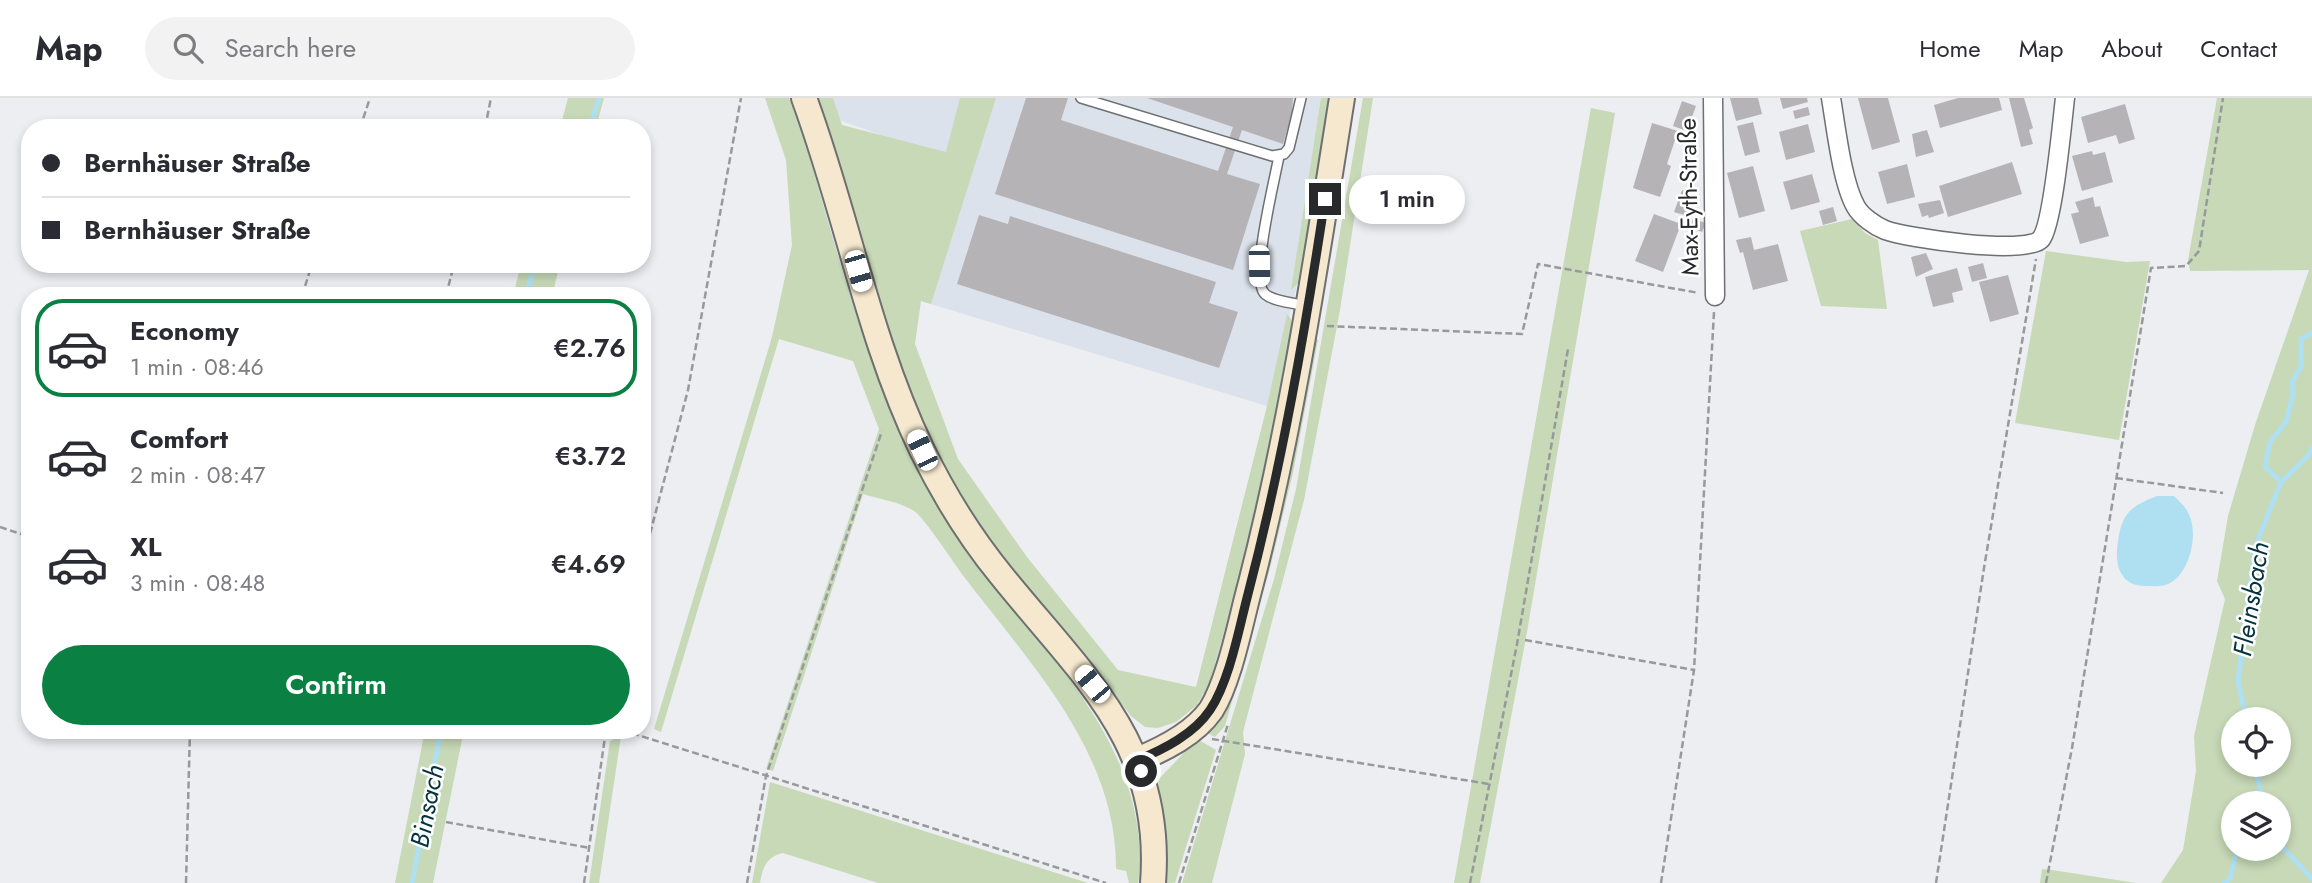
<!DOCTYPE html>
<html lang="en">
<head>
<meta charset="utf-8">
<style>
  :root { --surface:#fff; --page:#f2f2f3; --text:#2b2b33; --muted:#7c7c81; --line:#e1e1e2; --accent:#0b8043 }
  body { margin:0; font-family:Jost,sans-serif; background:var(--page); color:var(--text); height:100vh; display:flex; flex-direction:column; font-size:26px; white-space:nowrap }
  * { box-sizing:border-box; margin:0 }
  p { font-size:23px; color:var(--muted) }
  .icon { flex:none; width:38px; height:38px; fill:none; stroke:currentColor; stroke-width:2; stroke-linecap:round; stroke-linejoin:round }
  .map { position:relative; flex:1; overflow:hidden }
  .drawer { position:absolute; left:21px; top:189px; width:630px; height:452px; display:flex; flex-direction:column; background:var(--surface); border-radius:28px; box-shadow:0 4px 10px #0003 }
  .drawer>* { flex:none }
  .banner { position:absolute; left:21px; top:21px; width:630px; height:154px; border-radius:28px; box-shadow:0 4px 10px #0003; display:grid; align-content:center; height:154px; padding:0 21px; background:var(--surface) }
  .tools { position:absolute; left:2221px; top:609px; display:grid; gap:14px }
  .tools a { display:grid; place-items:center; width:70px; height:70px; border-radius:50%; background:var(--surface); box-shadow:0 4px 10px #0003; font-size:35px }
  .end { position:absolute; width:32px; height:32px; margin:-16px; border:9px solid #28292a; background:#fff; box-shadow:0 0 0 4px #fff }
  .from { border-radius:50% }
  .bubble { position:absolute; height:49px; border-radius:24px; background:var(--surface); box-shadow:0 4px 10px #0003; font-size:23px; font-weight:600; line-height:49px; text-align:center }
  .car { position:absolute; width:21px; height:42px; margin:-21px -10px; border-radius:9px; box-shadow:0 0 5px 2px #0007; background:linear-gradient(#fff 24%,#345 0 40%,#fff 0 76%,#345 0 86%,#fff 0) }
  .banner b { display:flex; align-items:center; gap:24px; height:66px; font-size:26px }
  .banner b+b { border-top:2px solid var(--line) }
  .banner i { width:18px; height:18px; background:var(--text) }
  ul { padding:12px 0 0; list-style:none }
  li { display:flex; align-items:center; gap:21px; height:98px; margin:0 14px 10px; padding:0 7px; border:4px solid transparent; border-radius:28px }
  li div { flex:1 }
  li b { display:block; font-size:26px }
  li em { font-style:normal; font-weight:600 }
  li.current { border-color:var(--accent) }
  li>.icon { width:63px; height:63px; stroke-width:1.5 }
  .cta { display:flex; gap:14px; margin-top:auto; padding:14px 21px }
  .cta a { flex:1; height:80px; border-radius:42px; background:var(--accent); color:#fff; font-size:28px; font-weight:600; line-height:80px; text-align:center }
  header { display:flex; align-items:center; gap:42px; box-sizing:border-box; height:98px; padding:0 35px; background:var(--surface); border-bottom:2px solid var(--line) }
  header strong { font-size:33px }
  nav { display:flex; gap:38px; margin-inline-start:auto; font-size:24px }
  .search { width:490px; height:63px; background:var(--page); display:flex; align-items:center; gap:18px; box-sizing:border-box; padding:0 24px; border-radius:38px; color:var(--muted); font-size:26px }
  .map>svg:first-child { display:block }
  .built { fill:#dbe2eb }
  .green { fill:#c7d9b7; fill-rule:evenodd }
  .water { fill:#aee0f1 }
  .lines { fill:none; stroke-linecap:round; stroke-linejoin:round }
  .stream { stroke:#aee0f1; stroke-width:5 }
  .building { fill:#b6b3b6 }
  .lane-casing { stroke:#6d6f71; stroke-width:12 }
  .street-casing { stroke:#6d6f71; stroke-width:21 }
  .secondary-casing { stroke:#6d6f71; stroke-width:28 }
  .path { stroke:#97999b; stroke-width:2.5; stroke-dasharray:7 3.5; stroke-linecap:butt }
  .lane { stroke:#fff; stroke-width:9 }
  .street { stroke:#fff; stroke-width:18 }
  .secondary { stroke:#f5e8ce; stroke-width:24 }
  .route { stroke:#28292a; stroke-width:9 }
  .labels { text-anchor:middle; stroke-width:5; stroke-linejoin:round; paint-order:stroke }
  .street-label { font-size:24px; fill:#28292a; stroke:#fff }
  .water-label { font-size:26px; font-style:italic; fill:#04333f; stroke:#fff }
</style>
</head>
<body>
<header>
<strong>Map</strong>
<div class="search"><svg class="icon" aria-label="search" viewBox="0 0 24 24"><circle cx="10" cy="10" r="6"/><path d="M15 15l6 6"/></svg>Search here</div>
<nav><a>Home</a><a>Map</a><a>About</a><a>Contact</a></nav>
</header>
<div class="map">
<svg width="2312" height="785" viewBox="0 0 2312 785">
  <rect width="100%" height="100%" fill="#eceef1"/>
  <!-- built -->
  <path class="built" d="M817,0H1342L1337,27L1267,308L921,203L953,63L814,13Z"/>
  <!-- green -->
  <g class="green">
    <path d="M568,0H604L596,30H560Z"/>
    <path d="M765,0H789L801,30C843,171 877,320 961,443C1026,537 1129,622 1139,743C1140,758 1141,771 1138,785H1129L1126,773L1116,771C1117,655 1031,567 965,480C955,467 924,419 914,413C901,404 878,401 863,396L773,673L766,671L879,331L853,263L779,241L661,634L654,631L772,239L792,147L786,62Z"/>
    <path d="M810,0H833L842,27L946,54L960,0H996L931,206L921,203L915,246L958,361L1027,459L1118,572L1196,589L1267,308L1287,216L1291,221L1292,229L1271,351L1252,435L1209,587L1196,608L1176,624L1158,630L1145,629L1131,618L1097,574L1007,474L929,348L887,245Z"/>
    <path d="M1321,0H1329L1301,182L1291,192Z"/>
    <path d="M1363,0H1373L1340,212L1304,402L1243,634L1245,656L1212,785H1182L1274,481L1296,391Z"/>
    <path d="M2217,0H2312V785H2161L2183,752L2196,673L2194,638L2225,501L2217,483L2228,418L2255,327L2309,172L2190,173L2188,162ZM2233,621H2278V667H2233ZM2233,705H2278V751H2233Z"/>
    <path d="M1591,10L1615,15L1527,534L1480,785H1454Z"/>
    <path d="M1852,121L1865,135L1878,142L1887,211L1821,208L1800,133Z"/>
    <path d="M2046,153L2126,164L2150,163L2119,342L2015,325Z"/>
    <path d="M521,166H560L552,198H513Z"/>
    <path d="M1312,238L1318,242L1293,375L1270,470L1225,628L1215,639L1207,635L1208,631Z"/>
    <path d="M425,632H464L433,785H395Z"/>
    <path d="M621,638L599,785H589L610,643Z"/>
    <path d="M1197,641L1216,652L1175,785H1160L1163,759L1158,682Z"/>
    <path d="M770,684L1088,785H878L783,755C766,759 763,769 760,785H752Z"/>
    <path d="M2042,771L2052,772L2136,785H2040Z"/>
  </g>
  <!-- water -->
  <path class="water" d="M2157,398H2174C2181,405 2187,410 2190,419C2198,439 2189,477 2168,486C2162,489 2153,488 2147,488C2120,489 2114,467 2118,443C2122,414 2132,408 2157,398Z"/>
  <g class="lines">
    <!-- stream -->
    <g class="stream">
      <path d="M585,30L593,19L599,0"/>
      <path d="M526,198L535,166"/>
      <path d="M2281,384L2265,368L2270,344L2286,324L2293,297L2292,284L2301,269V241L2312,235"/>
      <path d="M2246,621L2238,583L2255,449L2281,384L2307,359L2312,350"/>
      <path d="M2255,667L2263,705"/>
      <path d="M2278,744L2312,781"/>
      <path d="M412,785L441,632"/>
      <path d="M2224,785L2230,781L2237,751"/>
    </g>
  </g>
  <!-- building -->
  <g class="building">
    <path d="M1026,0H1068L1061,22L1218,73L1233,29L1147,0H1293L1292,15L1283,46L1242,32L1227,76L1260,86L1233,172L995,96Z"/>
    <path d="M1730,0H1758L1762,16L1736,23Z"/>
    <path d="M1780,0H1807L1808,4L1783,11Z"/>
    <path d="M1858,0H1888L1900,44L1872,52Z"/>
    <path d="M1958,0H1999L2002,12L1940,30L1934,7Z"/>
    <path d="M2009,0H2024L2033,30L2029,32L2033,46L2021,49Z"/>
    <path d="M1682,3L1696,8L1687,33L1673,28Z"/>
    <path d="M2125,6L2135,41L2119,46L2116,37L2088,45L2081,19Z"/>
    <path d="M1808,9L1810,17L1795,21L1793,13Z"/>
    <path d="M1753,24L1760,54L1745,58L1737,28Z"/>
    <path d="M1652,25L1678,33L1667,66L1671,68L1660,99L1633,90Z"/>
    <path d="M1808,26L1815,54L1786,62L1779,34Z"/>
    <path d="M1927,32L1934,54L1916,59L1912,36Z"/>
    <path d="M2092,53L2093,57L2105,54L2113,84L2082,93L2072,58Z"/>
    <path d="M2012,64L2022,96L1948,119L1939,88Z"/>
    <path d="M1907,66L1915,99L1887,106L1878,74Z"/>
    <path d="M1753,68L1765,113L1739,120L1727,75Z"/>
    <path d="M1812,76L1820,104L1791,112L1783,84Z"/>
    <path d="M1682,92L1694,97L1687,118L1674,114Z"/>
    <path d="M2093,99L2095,109L2100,108L2109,138L2080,146L2071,116L2079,114L2075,104Z"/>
    <path d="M1940,102L1944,115L1929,120L1928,117L1922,119L1918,106Z"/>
    <path d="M1833,109L1837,123L1823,127L1819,113Z"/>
    <path d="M1654,116L1681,126L1663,174L1635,163Z"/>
    <path d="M979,117L1008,126L1010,118L1216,184L1209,205L1238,214L1219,270L957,186Z"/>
    <path d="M1693,121L1706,125L1702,134L1689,129Z"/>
    <path d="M1751,139L1754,152L1778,146L1788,183L1753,192L1743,154L1740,155L1736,142Z"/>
    <path d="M1926,155L1933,171L1916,179L1911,159Z"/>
    <path d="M1983,165L1987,180L1972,184L1968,169Z"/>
    <path d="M1957,170L1963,192L1952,195L1954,204L1933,209L1925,179Z"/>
    <path d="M2008,177L2019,216L1990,224L1979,184Z"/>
  </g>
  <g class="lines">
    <defs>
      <g id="lane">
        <path d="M1081,0L1272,58L1284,56L1289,50L1301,0"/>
        <path d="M1279,58C1275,81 1249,182 1265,196C1274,204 1295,205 1307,208"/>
      </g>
      <g id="street">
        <path d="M1713,0L1715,198"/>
        <path d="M1831,0C1836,29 1842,85 1856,109C1861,118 1875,128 1885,132C1906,140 2028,158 2041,141C2053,126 2062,25 2065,0"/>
      </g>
      <g id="secondary">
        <path d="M804,0C847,116 868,240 922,352C944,397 970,439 1001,477C1082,578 1164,644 1153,785"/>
        <path d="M1137,662C1164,651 1194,636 1211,612C1230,582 1241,521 1251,485C1292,326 1316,163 1342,0"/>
      </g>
    </defs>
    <!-- lane casing -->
    <use href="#lane" class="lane-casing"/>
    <!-- street casing -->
    <use href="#street" class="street-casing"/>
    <!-- secondary casing -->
    <use href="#secondary" class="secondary-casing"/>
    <!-- path -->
    <g class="path">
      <path d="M360,30L370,0"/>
      <path d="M485,30L491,0"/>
      <path d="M302,198L312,166"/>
      <path d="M446,198L454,166"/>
      <path d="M1327,228L1522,236L1538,166L1699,195"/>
      <path d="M2116,380L2223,395"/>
      <path d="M0,429L30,439"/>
      <path d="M642,466L688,292L741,0"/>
      <path d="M1525,542L1694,572"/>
      <path d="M622,632L1106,785"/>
      <path d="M1212,641L1489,686"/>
      <path d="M446,724L590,750"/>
      <path d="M186,785L190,632"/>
      <path d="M584,785L606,632"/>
      <path d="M747,785L766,678L882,333"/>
      <path d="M1179,785L1228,626"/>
      <path d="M1470,785L1517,546L1568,251"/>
      <path d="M1661,785L1694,572L1714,214"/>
      <path d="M1936,785L1984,470L2036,161"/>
      <path d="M2046,785L2072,650L2151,170L2186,168L2199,153L2223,0"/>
    </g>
    <!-- lane -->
    <use href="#lane" class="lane"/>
    <!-- street -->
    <use href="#street" class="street"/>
    <!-- secondary -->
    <use href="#secondary" class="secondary"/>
  </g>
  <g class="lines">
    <!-- route -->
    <path class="route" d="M1141,673L1138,662C1164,651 1194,636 1210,612C1230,582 1239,530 1248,496C1282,366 1305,234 1325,101"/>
  </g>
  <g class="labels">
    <!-- street labels -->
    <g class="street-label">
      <text transform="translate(1689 99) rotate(-91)" y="8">Max-Eyth-Straße</text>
    </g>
    <!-- water labels -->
    <g class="water-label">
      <text transform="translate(2251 501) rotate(-81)" y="9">Fleinsbach</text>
      <text transform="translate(427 708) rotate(-79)" y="9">Binsach</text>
    </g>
  </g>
</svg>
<div class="tools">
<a><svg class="icon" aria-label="locate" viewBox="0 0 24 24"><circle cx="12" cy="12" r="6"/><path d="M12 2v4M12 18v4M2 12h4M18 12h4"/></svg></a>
<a><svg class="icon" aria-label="layers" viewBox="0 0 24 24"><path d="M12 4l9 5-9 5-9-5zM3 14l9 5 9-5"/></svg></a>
</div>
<i class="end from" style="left:1141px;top:673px"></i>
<i class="end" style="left:1325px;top:101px"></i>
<div class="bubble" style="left:1349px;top:77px;width:116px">1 min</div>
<i class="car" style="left:1259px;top:168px;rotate:179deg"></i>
<i class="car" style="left:858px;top:173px;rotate:164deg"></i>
<i class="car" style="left:922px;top:352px;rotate:335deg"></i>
<i class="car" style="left:1092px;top:586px;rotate:320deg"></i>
<div class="banner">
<b><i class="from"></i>Bernhäuser Straße</b>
<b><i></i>Bernhäuser Straße</b>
</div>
<section class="drawer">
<ul>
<li class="current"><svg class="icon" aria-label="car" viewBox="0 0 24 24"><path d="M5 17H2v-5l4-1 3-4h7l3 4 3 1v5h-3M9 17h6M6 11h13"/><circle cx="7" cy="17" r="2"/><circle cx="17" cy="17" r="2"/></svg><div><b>Economy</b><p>1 min · 08:46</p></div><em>€2.76</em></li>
<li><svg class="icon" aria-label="car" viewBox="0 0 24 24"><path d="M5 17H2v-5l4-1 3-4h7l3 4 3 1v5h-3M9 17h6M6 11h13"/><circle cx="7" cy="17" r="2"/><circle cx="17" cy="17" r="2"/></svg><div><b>Comfort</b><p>2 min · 08:47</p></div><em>€3.72</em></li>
<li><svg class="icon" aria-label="car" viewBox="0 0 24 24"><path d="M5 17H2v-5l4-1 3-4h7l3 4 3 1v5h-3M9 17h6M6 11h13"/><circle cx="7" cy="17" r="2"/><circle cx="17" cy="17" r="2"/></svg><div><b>XL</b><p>3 min · 08:48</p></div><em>€4.69</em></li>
</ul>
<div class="cta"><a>Confirm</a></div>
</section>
</div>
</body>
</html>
